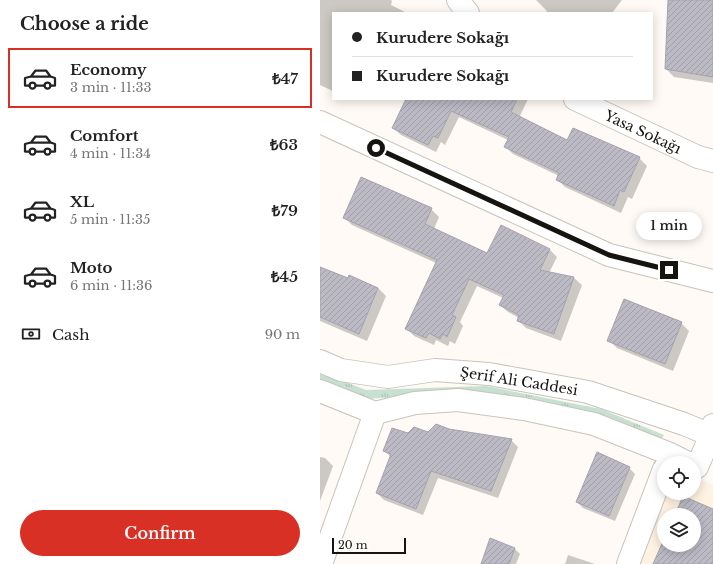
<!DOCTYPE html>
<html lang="en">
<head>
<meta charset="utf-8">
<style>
  :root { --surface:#fff; --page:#f6f6f6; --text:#222; --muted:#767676; --line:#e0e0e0; --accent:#d93025 }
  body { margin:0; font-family:"Libre Baskerville",serif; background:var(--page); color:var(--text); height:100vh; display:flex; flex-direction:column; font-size:15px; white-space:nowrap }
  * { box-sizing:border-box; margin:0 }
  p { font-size:13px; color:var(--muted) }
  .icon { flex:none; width:22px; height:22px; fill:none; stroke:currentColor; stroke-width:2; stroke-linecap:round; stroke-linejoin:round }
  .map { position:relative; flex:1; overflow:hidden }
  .sheet { display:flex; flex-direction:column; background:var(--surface); width:320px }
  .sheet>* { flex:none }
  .hud { position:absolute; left:12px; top:12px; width:321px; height:88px; border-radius:0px; box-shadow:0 2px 10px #0003; display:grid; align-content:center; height:88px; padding:0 20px; background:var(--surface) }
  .controls { position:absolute; left:337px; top:456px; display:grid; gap:8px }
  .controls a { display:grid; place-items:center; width:44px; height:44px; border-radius:50%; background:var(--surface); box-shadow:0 2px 10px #0003; font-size:20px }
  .scale { position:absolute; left:12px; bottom:10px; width:74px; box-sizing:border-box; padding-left:4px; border:2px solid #161411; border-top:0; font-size:11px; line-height:14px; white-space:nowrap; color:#161411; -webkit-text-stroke:3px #fff; paint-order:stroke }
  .end { position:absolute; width:18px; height:18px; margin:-9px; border:5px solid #161411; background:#fff; box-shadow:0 0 0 2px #fff }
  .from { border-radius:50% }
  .bubble { position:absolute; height:28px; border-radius:14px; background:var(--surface); box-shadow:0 2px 10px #0003; font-size:13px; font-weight:600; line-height:28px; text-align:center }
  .hud b { display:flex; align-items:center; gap:14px; height:38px; font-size:15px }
  .hud b+b { border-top:1px solid var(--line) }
  .hud i { width:10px; height:10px; background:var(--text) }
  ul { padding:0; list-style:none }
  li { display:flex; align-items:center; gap:12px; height:60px; margin:0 8px 6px; padding:0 12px; border:2px solid transparent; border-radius:0px }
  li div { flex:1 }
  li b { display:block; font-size:15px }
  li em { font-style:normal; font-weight:600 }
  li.current { border-color:var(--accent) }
  li>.icon { width:36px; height:36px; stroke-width:1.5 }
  h2 { padding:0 20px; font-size:18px; line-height:48px }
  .pay { display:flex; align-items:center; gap:10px; height:44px; padding:0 20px; font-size:15px }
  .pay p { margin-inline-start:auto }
  .primary-button { display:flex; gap:8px; margin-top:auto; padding:8px 20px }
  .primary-button a { flex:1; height:46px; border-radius:24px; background:var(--accent); color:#fff; font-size:16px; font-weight:600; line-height:46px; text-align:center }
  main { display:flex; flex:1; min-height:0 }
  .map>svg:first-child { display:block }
  .built { fill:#fef2e2; fill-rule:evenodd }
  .grass { fill:url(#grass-tufts) }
  .shadow { fill:#0003 }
  .building { fill:url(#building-hatch); stroke:#a4a3ad }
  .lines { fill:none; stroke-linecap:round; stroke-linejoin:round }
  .minor-casing { stroke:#c9c3ba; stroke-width:24 }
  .tertiary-casing { stroke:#c9c3ba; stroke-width:24 }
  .minor { stroke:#fff; stroke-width:22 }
  .tertiary { stroke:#fff; stroke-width:22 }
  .route { stroke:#161411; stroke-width:5 }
  .labels { text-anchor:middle; stroke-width:3; stroke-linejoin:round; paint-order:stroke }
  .street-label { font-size:14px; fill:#161411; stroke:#fff }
</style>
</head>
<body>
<main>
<section class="sheet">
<h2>Choose a ride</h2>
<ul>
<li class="current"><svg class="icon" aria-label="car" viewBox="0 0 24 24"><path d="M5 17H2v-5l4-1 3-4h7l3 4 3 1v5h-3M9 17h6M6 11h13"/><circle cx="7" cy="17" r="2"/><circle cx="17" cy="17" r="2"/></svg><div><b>Economy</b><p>3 min · 11:33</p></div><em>₺47</em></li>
<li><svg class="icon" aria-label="car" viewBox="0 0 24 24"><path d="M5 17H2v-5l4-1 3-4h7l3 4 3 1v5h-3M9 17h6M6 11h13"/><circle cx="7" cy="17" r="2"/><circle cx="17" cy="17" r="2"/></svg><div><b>Comfort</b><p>4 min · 11:34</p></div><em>₺63</em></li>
<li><svg class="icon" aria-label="car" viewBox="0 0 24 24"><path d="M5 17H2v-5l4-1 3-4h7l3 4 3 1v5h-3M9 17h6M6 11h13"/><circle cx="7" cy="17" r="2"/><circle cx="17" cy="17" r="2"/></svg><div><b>XL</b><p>5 min · 11:35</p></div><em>₺79</em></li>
<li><svg class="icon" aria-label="car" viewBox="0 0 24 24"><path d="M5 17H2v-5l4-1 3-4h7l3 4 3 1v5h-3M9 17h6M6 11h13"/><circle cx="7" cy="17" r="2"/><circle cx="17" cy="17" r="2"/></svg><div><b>Moto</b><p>6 min · 11:36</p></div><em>₺45</em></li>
</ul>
<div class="pay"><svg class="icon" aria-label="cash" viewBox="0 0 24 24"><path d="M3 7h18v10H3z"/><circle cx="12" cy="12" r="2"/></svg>Cash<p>90 m</p></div>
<div class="primary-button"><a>Confirm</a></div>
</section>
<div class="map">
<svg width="393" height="564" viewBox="0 0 393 564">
  <defs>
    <pattern id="grass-tufts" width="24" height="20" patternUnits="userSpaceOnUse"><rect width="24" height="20" fill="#c6e1d2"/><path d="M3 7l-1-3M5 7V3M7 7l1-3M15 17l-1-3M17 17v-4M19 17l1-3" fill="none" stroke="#a9c0b3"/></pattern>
    <pattern id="building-hatch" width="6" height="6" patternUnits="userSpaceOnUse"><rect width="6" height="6" fill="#bbbac5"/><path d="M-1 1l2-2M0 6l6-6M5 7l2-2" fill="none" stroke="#a09fa8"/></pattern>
  </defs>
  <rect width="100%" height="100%" fill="#fffaf5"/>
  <!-- built -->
  <path class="built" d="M374,477L393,485V564H319L347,493H374ZM344,515H374V545H344Z"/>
  <!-- grass -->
  <path class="grass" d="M0,372L46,390L166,386L281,409L344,435L340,442L112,395L45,399L0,381Z"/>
  <!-- shadow -->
  <g class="shadow">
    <path d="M0,0H71L72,1L71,5L87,13H13V91L0,85Z"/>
    <path d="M216,0H302L292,13H225L227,11Z"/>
    <path d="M349,0H393V83L354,77L346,69Z"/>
    <path d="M87,99H208L199,118L248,142L319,158L327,166L312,199L308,197L301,213L245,187L238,180L239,176L193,154L185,146L188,140L139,117L125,145L121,142L116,152L81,135L73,128Z"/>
    <path d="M111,209L119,217L114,229L168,254L229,249L237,257L229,273L254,278L262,285L241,341L206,328L198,320L199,318L188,312L180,305L183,298L157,286L140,322L143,326L135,344L130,341L128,346L116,340L114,345L94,336L86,328L116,263L32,225L24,217Z"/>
    <path d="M0,268L29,280L58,288L66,296L47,341L0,321Z"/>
    <path d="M361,323L369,331L353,371L297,348L289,340Z"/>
    <path d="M129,430L191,440L198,447L178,498L118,478L103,515L64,500L57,493L71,457L64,451L88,435Z"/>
    <path d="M0,457L5,458L13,466L0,501Z"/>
    <path d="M309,468L315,474L295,521L263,508L257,502Z"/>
    <path d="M194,548L200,554L196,564H163Z"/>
    <path d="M248,555L275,564H245Z"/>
  </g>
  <!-- building -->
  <g class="building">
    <path d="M348,0H393V77L345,69Z"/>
    <path d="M86,99H197L191,112L247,140L253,128L320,157L304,192L300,190L294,206L236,180L239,173L184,147L189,137L131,111L118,138L113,136L108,145L72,128Z"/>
    <path d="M41,177L112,208L105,224L167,253L181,225L230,249L220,270L254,277L234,334L197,321L199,315L179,305L184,295L149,279L132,315L136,317L127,337L123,334L120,339L109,333L106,338L85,329L117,260L23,218Z"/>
    <path d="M0,267L28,278L29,275L58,288L39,334L0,317Z"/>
    <path d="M304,299L362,322L345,364L287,341Z"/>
    <path d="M116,424L129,429L192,439L171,491L111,471L96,509L56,493L71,454L63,451L72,428L88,433L94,427L108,432Z"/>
    <path d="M277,452L310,467L289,516L256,502Z"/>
    <path d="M363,496L393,509V564H333L344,539V545H374V515H355Z"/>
    <path d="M170,538L195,548L189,564H161Z"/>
  </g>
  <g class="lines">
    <defs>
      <g id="minor">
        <path d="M138,0L148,13"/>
        <path d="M255,99L378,157L393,161"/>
        <path d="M0,122L289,255L393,281"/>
        <path d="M1,564L55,413"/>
        <path d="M308,564L344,469"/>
      </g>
      <g id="tertiary">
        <path d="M0,361L21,370L68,377L115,370L169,374L268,392L364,424L393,436"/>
        <path d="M0,391L55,413L95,403L138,400L204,409L274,424L350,454L368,463"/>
        <path d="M377,467L391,435L393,425"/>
      </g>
    </defs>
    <!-- minor casing -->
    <use href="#minor" class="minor-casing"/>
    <!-- tertiary casing -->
    <use href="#tertiary" class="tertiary-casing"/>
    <!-- minor -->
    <use href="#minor" class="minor"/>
    <!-- tertiary -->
    <use href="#tertiary" class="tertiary"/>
  </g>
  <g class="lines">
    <!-- route -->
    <path class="route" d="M56,148L289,255L349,270"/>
  </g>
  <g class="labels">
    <!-- street labels -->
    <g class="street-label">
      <text transform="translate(323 132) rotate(25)" y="5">Yasa Sokağı</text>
      <text transform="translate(199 381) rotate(9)" y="5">Şerif Ali Caddesi</text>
    </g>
  </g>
</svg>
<div class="controls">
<a><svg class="icon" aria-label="locate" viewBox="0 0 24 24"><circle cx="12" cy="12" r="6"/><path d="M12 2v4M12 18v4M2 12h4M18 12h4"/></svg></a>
<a><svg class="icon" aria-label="layers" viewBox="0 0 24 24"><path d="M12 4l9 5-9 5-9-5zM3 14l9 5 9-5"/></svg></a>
</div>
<div class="scale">20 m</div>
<i class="end from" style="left:56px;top:148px"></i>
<i class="end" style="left:349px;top:270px"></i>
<div class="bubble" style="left:316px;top:212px;width:66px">1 min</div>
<div class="hud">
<b><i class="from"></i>Kurudere Sokağı</b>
<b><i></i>Kurudere Sokağı</b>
</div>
</div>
</main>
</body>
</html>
